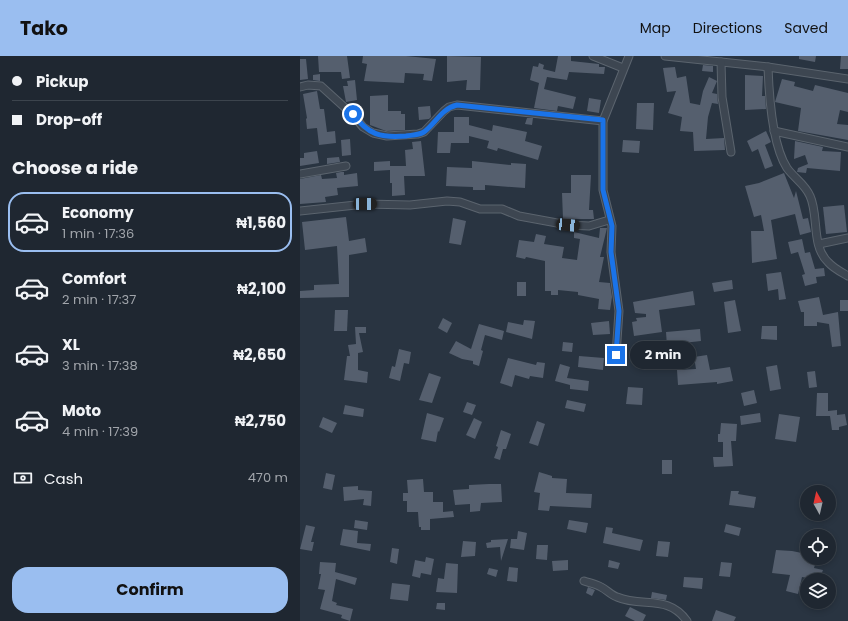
<!DOCTYPE html>
<html lang="en">
<head>
<meta charset="utf-8">
<style>
  :root { --surface:#1f2731; --page:#2c333d; --text:#f1f3f6; --muted:#a1a5ab; --line:#3c444d; --accent:#9abef0 }
  body { margin:0; font-family:Poppins,sans-serif; background:var(--page); color:var(--text); height:100vh; display:flex; flex-direction:column; font-size:15px; white-space:nowrap }
  * { box-sizing:border-box; margin:0 }
  p { font-size:13px; color:var(--muted) }
  .icon { flex:none; width:22px; height:22px; fill:none; stroke:currentColor; stroke-width:2; stroke-linecap:round; stroke-linejoin:round }
  .map { position:relative; flex:1; overflow:hidden }
  .side { display:flex; flex-direction:column; background:var(--surface); width:300px }
  .side>* { flex:none }
  .guide { display:grid; align-content:center; height:88px; padding:0 12px; background:var(--surface) }
  .needle { width:26px; rotate:352deg }
  .fabs { position:absolute; left:500px; top:429px; display:grid; gap:8px }
  .fabs a { display:grid; place-items:center; width:36px; height:36px; border-radius:50%; background:var(--surface); box-shadow:0 2px 6px #0003,0 0 0 1px var(--line); font-size:20px }
  .end { position:absolute; width:18px; height:18px; margin:-9px; border:5px solid #1a73e8; background:#fff; box-shadow:0 0 0 2px #fff }
  .from { border-radius:50% }
  .bubble { position:absolute; height:28px; border-radius:14px; background:var(--surface); box-shadow:0 2px 6px #0003,0 0 0 1px var(--line); font-size:13px; font-weight:700; line-height:28px; text-align:center }
  .car { position:absolute; width:12px; height:24px; margin:-12px -6px; border-radius:5px; box-shadow:0 0 3px 1px #0007; background:linear-gradient(#222 24%,#8ab4d8 0 40%,#222 0 76%,#8ab4d8 0 86%,#222 0) }
  .guide b { display:flex; align-items:center; gap:14px; height:38px; font-size:15px }
  .guide b+b { border-top:1px solid var(--line) }
  .guide i { width:10px; height:10px; background:var(--text) }
  ul { padding:0; list-style:none }
  li { display:flex; align-items:center; gap:12px; height:60px; margin:0 8px 6px; padding:0 4px; border:2px solid transparent; border-radius:16px }
  li div { flex:1 }
  li b { display:block; font-size:15px }
  li em { font-style:normal; font-weight:700 }
  li.selected { border-color:var(--accent) }
  li>.icon { width:36px; height:36px; stroke-width:1.5 }
  h2 { padding:0 12px; font-size:18px; line-height:48px }
  .pay { display:flex; align-items:center; gap:10px; height:44px; padding:0 12px; font-size:15px }
  .pay p { margin-inline-start:auto }
  .primary-button { display:flex; gap:8px; margin-top:auto; padding:8px 12px }
  .primary-button a { flex:1; height:46px; border-radius:16px; background:var(--accent); color:#111; font-size:16px; font-weight:700; line-height:46px; text-align:center }
  header { display:flex; align-items:center; gap:24px; box-sizing:border-box; height:56px; padding:0 20px; background:var(--accent); color:#111 }
  header strong { font-size:19px }
  nav { display:flex; gap:22px; margin-inline-start:auto; font-size:14px }
  main { display:flex; flex:1; min-height:0 }
  .map>svg:first-child { display:block }
  .building { fill:#555f6e }
  .lines { fill:none; stroke-linecap:round; stroke-linejoin:round }
  .minor-casing { stroke:#5b646e; stroke-width:9 }
  .minor { stroke:#3d4651; stroke-width:7 }
  .route { stroke:#1a73e8; stroke-width:5 }
</style>
</head>
<body>
<header>
<strong>Tako</strong>
<nav><a>Map</a><a>Directions</a><a>Saved</a></nav>
</header>
<main>
<section class="side">
<div class="guide">
<b><i class="from"></i>Pickup</b>
<b><i></i>Drop-off</b>
</div>
<h2>Choose a ride</h2>
<ul>
<li class="selected"><svg class="icon" aria-label="car" viewBox="0 0 24 24"><path d="M5 17H2v-5l4-1 3-4h7l3 4 3 1v5h-3M9 17h6M6 11h13"/><circle cx="7" cy="17" r="2"/><circle cx="17" cy="17" r="2"/></svg><div><b>Economy</b><p>1 min · 17:36</p></div><em>₦1,560</em></li>
<li><svg class="icon" aria-label="car" viewBox="0 0 24 24"><path d="M5 17H2v-5l4-1 3-4h7l3 4 3 1v5h-3M9 17h6M6 11h13"/><circle cx="7" cy="17" r="2"/><circle cx="17" cy="17" r="2"/></svg><div><b>Comfort</b><p>2 min · 17:37</p></div><em>₦2,100</em></li>
<li><svg class="icon" aria-label="car" viewBox="0 0 24 24"><path d="M5 17H2v-5l4-1 3-4h7l3 4 3 1v5h-3M9 17h6M6 11h13"/><circle cx="7" cy="17" r="2"/><circle cx="17" cy="17" r="2"/></svg><div><b>XL</b><p>3 min · 17:38</p></div><em>₦2,650</em></li>
<li><svg class="icon" aria-label="car" viewBox="0 0 24 24"><path d="M5 17H2v-5l4-1 3-4h7l3 4 3 1v5h-3M9 17h6M6 11h13"/><circle cx="7" cy="17" r="2"/><circle cx="17" cy="17" r="2"/></svg><div><b>Moto</b><p>4 min · 17:39</p></div><em>₦2,750</em></li>
</ul>
<div class="pay"><svg class="icon" aria-label="cash" viewBox="0 0 24 24"><path d="M3 7h18v10H3z"/><circle cx="12" cy="12" r="2"/></svg>Cash<p>470 m</p></div>
<div class="primary-button"><a>Confirm</a></div>
</section>
<div class="map">
<svg width="548" height="565" viewBox="0 0 548 565">
  <rect width="100%" height="100%" fill="#293441"/>
  <!-- building -->
  <g class="building">
    <path d="M18,0H47L50,22L42,23L41,16H19Z"/>
    <path d="M63,0H106L136,3L132,25L123,24L124,18L105,17L104,27L64,25L67,8L62,7Z"/>
    <path d="M147,0L181,1L180,34H166L167,24L147,26Z"/>
    <path d="M258,0H271V5L299,8V11H305L304,18L269,16L267,24L247,21L244,33L276,41L273,53L258,50L257,55L234,52L239,27L230,24L233,10L238,11L239,7L244,9L243,13L255,16Z"/>
    <path d="M499,0H516L515,6L499,3Z"/>
    <path d="M541,0H548V13H540Z"/>
    <path d="M0,3H6L8,23L0,24Z"/>
    <path d="M403,9L413,10V16L402,15Z"/>
    <path d="M375,11L377,22L386,20L390,47L400,49L403,35L409,21L417,25L412,37L417,38L418,48L412,47L408,61L406,83L424,82L425,94L394,95L393,76L380,75L382,61L368,57L376,35L367,36L363,12Z"/>
    <path d="M20,18V25L13,24V19Z"/>
    <path d="M445,19L463,20L462,40H465L466,53L445,54Z"/>
    <path d="M482,23L495,26L494,30L513,35L515,29L548,37V56L540,54L537,68L548,69V84L498,75L501,52L475,46Z"/>
    <path d="M55,24L57,44L46,46L43,30H48L47,25Z"/>
    <path d="M17,35L20,53H24L27,76L35,75L36,87L19,89L17,72L7,73L6,63L7,62L3,38Z"/>
    <path d="M88,39V55H101V58H105V74L86,75L70,69V40Z"/>
    <path d="M289,42L301,44L299,57L287,55Z"/>
    <path d="M337,47H354L353,74L336,73Z"/>
    <path d="M130,50L131,61L129,63L119,64L118,51Z"/>
    <path d="M154,61H169V69L192,75L193,69L227,76L225,85L242,90L238,104L198,92L197,95L187,92L189,85L169,80V87H151L150,97H137L138,76H154Z"/>
    <path d="M227,62H233L232,69L225,68Z"/>
    <path d="M466,75L471,86L465,89L473,110L465,113L458,93L452,96L447,85Z"/>
    <path d="M50,83L51,99L42,100L41,84Z"/>
    <path d="M323,84L340,85L339,97L322,96Z"/>
    <path d="M121,85L125,120H104L105,139L92,140V127H90V114L74,115V106L90,105V113V110H106L105,94L113,93L112,86Z"/>
    <path d="M495,85L523,91L522,95L541,96L540,115L507,112L506,117L497,116L498,112L508,108L505,99L494,103Z"/>
    <path d="M17,95L19,107L0,110V102H4V97Z"/>
    <path d="M39,101L40,106L27,108V102Z"/>
    <path d="M172,105L211,109V107L226,108L225,132L185,129V134H173V131L146,130L147,111L172,112Z"/>
    <path d="M41,116H44V119L57,117L58,130L37,132L38,139L25,141L26,146L0,148V123L21,119L22,123L37,122L36,117Z"/>
    <path d="M484,117L494,142L496,135L503,163L508,162L511,176L500,179L495,158L471,164L477,203L452,207L451,175H464L461,159L454,161L445,130L459,127Z"/>
    <path d="M271,119H291L289,154H293L294,163H263L262,137H271Z"/>
    <path d="M544,149L547,176L526,178L523,151Z"/>
    <path d="M46,161L49,185L65,182L67,196L49,199V241L0,242V235L14,234V229L39,228L37,190L5,194L2,166Z"/>
    <path d="M153,162L166,165L161,189L149,187Z"/>
    <path d="M300,172H307L300,201H304L299,226L310,227L312,241L310,254L298,253L299,243L278,239V236L258,234V239H251V235H245V205L226,201L225,203L216,201L219,184L234,186L236,178L246,180L244,188L264,191L262,202L277,204L280,183L274,182V176L299,182Z"/>
    <path d="M502,183L505,197L510,196L515,213L524,212L525,220L516,221L517,227L505,230L502,219L505,218L498,196L491,198L488,186Z"/>
    <path d="M481,216L486,243L479,244L478,233L468,235L466,218Z"/>
    <path d="M432,224L433,233L414,236L412,227Z"/>
    <rect x="217" y="226" width="9" height="14"/>
    <path d="M393,235L395,249L359,254L362,276L334,280L332,266L337,265L336,262L346,261V258L335,257L333,246Z"/>
    <path d="M519,241L523,259L538,256L541,290L532,291L529,268L517,266V270H504V256H501L498,245Z"/>
    <path d="M435,244L441,275L428,277L424,246Z"/>
    <rect x="540" y="244" width="8" height="11"/>
    <path d="M35,254H48L47,275H34Z"/>
    <path d="M143,262L152,267L147,277L138,272Z"/>
    <path d="M224,264L235,265L232,283L206,276L208,266L223,269Z"/>
    <path d="M309,265L310,278L293,279L291,267Z"/>
    <path d="M179,268L204,275L202,284L185,279L181,294L183,295L179,310L173,308V305L162,303L149,297L156,285L171,293Z"/>
    <path d="M462,270H477V284L461,283Z"/>
    <path d="M55,271H66V277H59L63,296L58,297V314L68,316L67,327L44,324L47,300H50L48,289L56,288Z"/>
    <path d="M400,273L401,285L383,287V290H367L366,276Z"/>
    <path d="M263,286L273,287L272,296L262,295Z"/>
    <path d="M99,293L111,296L109,308L104,307L100,325L89,322L92,310L95,311Z"/>
    <path d="M407,299L410,314L430,311L433,325L417,328V326L378,329L377,314L396,313L394,301Z"/>
    <path d="M279,300L304,302L303,314L278,311Z"/>
    <path d="M208,302L236,309L237,306L245,307L243,322L230,320L229,323L215,319L212,331L200,327Z"/>
    <path d="M260,308L270,311L267,322L289,325L288,335L270,333V329L255,325Z"/>
    <path d="M477,309L481,333L470,335L466,311Z"/>
    <path d="M515,315L517,331L509,332L507,316Z"/>
    <path d="M129,317L141,321L132,347L119,344Z"/>
    <path d="M328,331L343,332L342,349L326,348Z"/>
    <path d="M454,334L457,347L444,350L441,337Z"/>
    <path d="M517,337H528V355L537,354V359L545,358L547,369L539,371V374H532L530,360H516Z"/>
    <path d="M267,344L286,348L284,356L265,352Z"/>
    <path d="M167,346L176,349L172,359L163,356Z"/>
    <path d="M45,349L64,353L63,361L43,358Z"/>
    <path d="M127,357L144,362L139,376L138,375L136,386L121,383Z"/>
    <path d="M460,357L461,366L441,369L440,360Z"/>
    <path d="M479,358L500,361L496,386L475,383Z"/>
    <path d="M23,361L37,367L32,377L19,371Z"/>
    <path d="M174,362L182,366L175,383L166,379Z"/>
    <path d="M237,365L245,368L238,390L229,387Z"/>
    <path d="M421,367L437,368L436,385H431L433,410L414,411L413,401H423V386H418V378H420Z"/>
    <path d="M201,374L211,378L206,393H203L200,404L194,402L198,391L196,390Z"/>
    <rect x="362" y="404" width="10" height="14"/>
    <path d="M239,416L252,420V422L267,423L266,437L292,438L291,452L250,450L249,455L238,454L240,437L234,436Z"/>
    <path d="M26,417L35,419L32,434L23,432Z"/>
    <path d="M123,423L124,436H133V446H143V456L153,455L154,461L130,463V474H121V471H119L118,456H107V445H103V437H108L107,424Z"/>
    <path d="M189,428H201L202,446L181,447L180,455L170,456V448L155,449L153,434L169,433V429Z"/>
    <path d="M58,430V434L72,435L71,450L63,449L64,443L44,445L43,431Z"/>
    <path d="M431,435H439L438,438L456,441L454,452L429,449Z"/>
    <path d="M55,464L68,466L67,474L54,472Z"/>
    <path d="M269,464L288,467L286,477L267,473Z"/>
    <path d="M426,468L441,472L439,480L424,476Z"/>
    <path d="M6,469L15,471L11,486H14L12,495L0,493Z"/>
    <path d="M306,471L313,472L312,477L343,484L340,495L303,487Z"/>
    <path d="M43,473L58,475L57,487L71,488L70,495L40,489Z"/>
    <path d="M218,475L227,477L224,494L210,492L211,483H217Z"/>
    <path d="M208,483L201,505L200,491L187,492L186,487L191,486V484Z"/>
    <path d="M163,485L176,486L175,500L161,501Z"/>
    <path d="M358,485L370,486L368,501L356,500Z"/>
    <path d="M237,489H248L247,504L236,503Z"/>
    <path d="M92,492L99,493L97,508L90,506Z"/>
    <path d="M476,494L492,495L507,498V502H517L514,512L523,514L519,524L502,521L498,538L486,535L490,519L472,517Z"/>
    <path d="M126,501L134,503L131,519L121,517L120,522L112,520L115,504L125,506Z"/>
    <path d="M268,504V514L253,515L252,505Z"/>
    <path d="M309,504L320,507L318,513L308,511Z"/>
    <path d="M20,506L36,507L35,516L57,522L55,529L36,523L32,545L37,547L36,549L53,553L50,565L41,562L42,559L20,553L25,534L18,533L21,518H19Z"/>
    <path d="M421,506L432,507L430,521L419,520Z"/>
    <path d="M146,507L158,508L157,537L136,536L138,522L144,523Z"/>
    <path d="M209,511L218,512L217,526L207,525Z"/>
    <path d="M189,512L198,514L196,521L187,518Z"/>
    <path d="M384,521L403,522L402,533L383,531Z"/>
    <path d="M92,527L110,529L108,545L90,543Z"/>
    <path d="M288,531L295,534L292,540L286,537Z"/>
    <path d="M352,536L367,539L366,544L351,542Z"/>
    <path d="M137,547H145V554L136,553Z"/>
    <path d="M330,551L346,559L343,565H335L325,560Z"/>
    <path d="M416,554L436,561L434,565H412Z"/>
  </g>
  <g class="lines">
    <defs>
      <g id="minor">
        <path d="M293,0L323,12"/>
        <path d="M365,0L468,11L548,23"/>
        <path d="M421,6L422,41L431,96"/>
        <path d="M468,11C469,39 472,89 487,112C494,122 505,128 510,140C519,159 511,190 528,206C533,212 541,216 548,220"/>
        <path d="M0,31L8,29L21,30L53,59L63,71L73,77L87,80L118,78L124,76L144,55L149,51L157,49L303,65"/>
        <path d="M474,75L548,91"/>
        <path d="M0,118L46,110"/>
        <path d="M0,155L65,148L110,149L147,145L160,146L180,153H202L219,160L268,169L289,170L309,164"/>
        <path d="M519,188L548,182"/>
        <path d="M316,299L319,255L311,196L312,170L303,134V65L329,0"/>
        <path d="M284,525C290,527 296,528 301,531C307,534 311,539 317,541C343,552 368,538 387,565"/>
      </g>
    </defs>
    <!-- minor casing -->
    <use href="#minor" class="minor-casing"/>
    <!-- minor -->
    <use href="#minor" class="minor"/>
  </g>
  <g class="lines">
    <!-- route -->
    <path class="route" d="M53,58C68,79 81,82 106,80C112,79 119,79 124,76C136,67 141,53 157,49L303,64V134L312,170L311,196L319,255L316,299"/>
  </g>
</svg>
<div class="fabs">
<a><svg class="needle" viewBox="-14 -14 28 28"><path d="M0-13l5 13h-10z" fill="#e53935"/><path d="M0 13l5-13h-10z" fill="#a1a5ab"/></svg></a>
<a><svg class="icon" aria-label="locate" viewBox="0 0 24 24"><circle cx="12" cy="12" r="6"/><path d="M12 2v4M12 18v4M2 12h4M18 12h4"/></svg></a>
<a><svg class="icon" aria-label="layers" viewBox="0 0 24 24"><path d="M12 4l9 5-9 5-9-5zM3 14l9 5 9-5"/></svg></a>
</div>
<i class="end from" style="left:53px;top:58px"></i>
<i class="end" style="left:316px;top:299px"></i>
<div class="bubble" style="left:330px;top:285px;width:66px">2 min</div>
<i class="car" style="left:65px;top:148px;rotate:89deg"></i>
<i class="car" style="left:268px;top:169px;rotate:96deg"></i>
</div>
</main>
</body>
</html>
